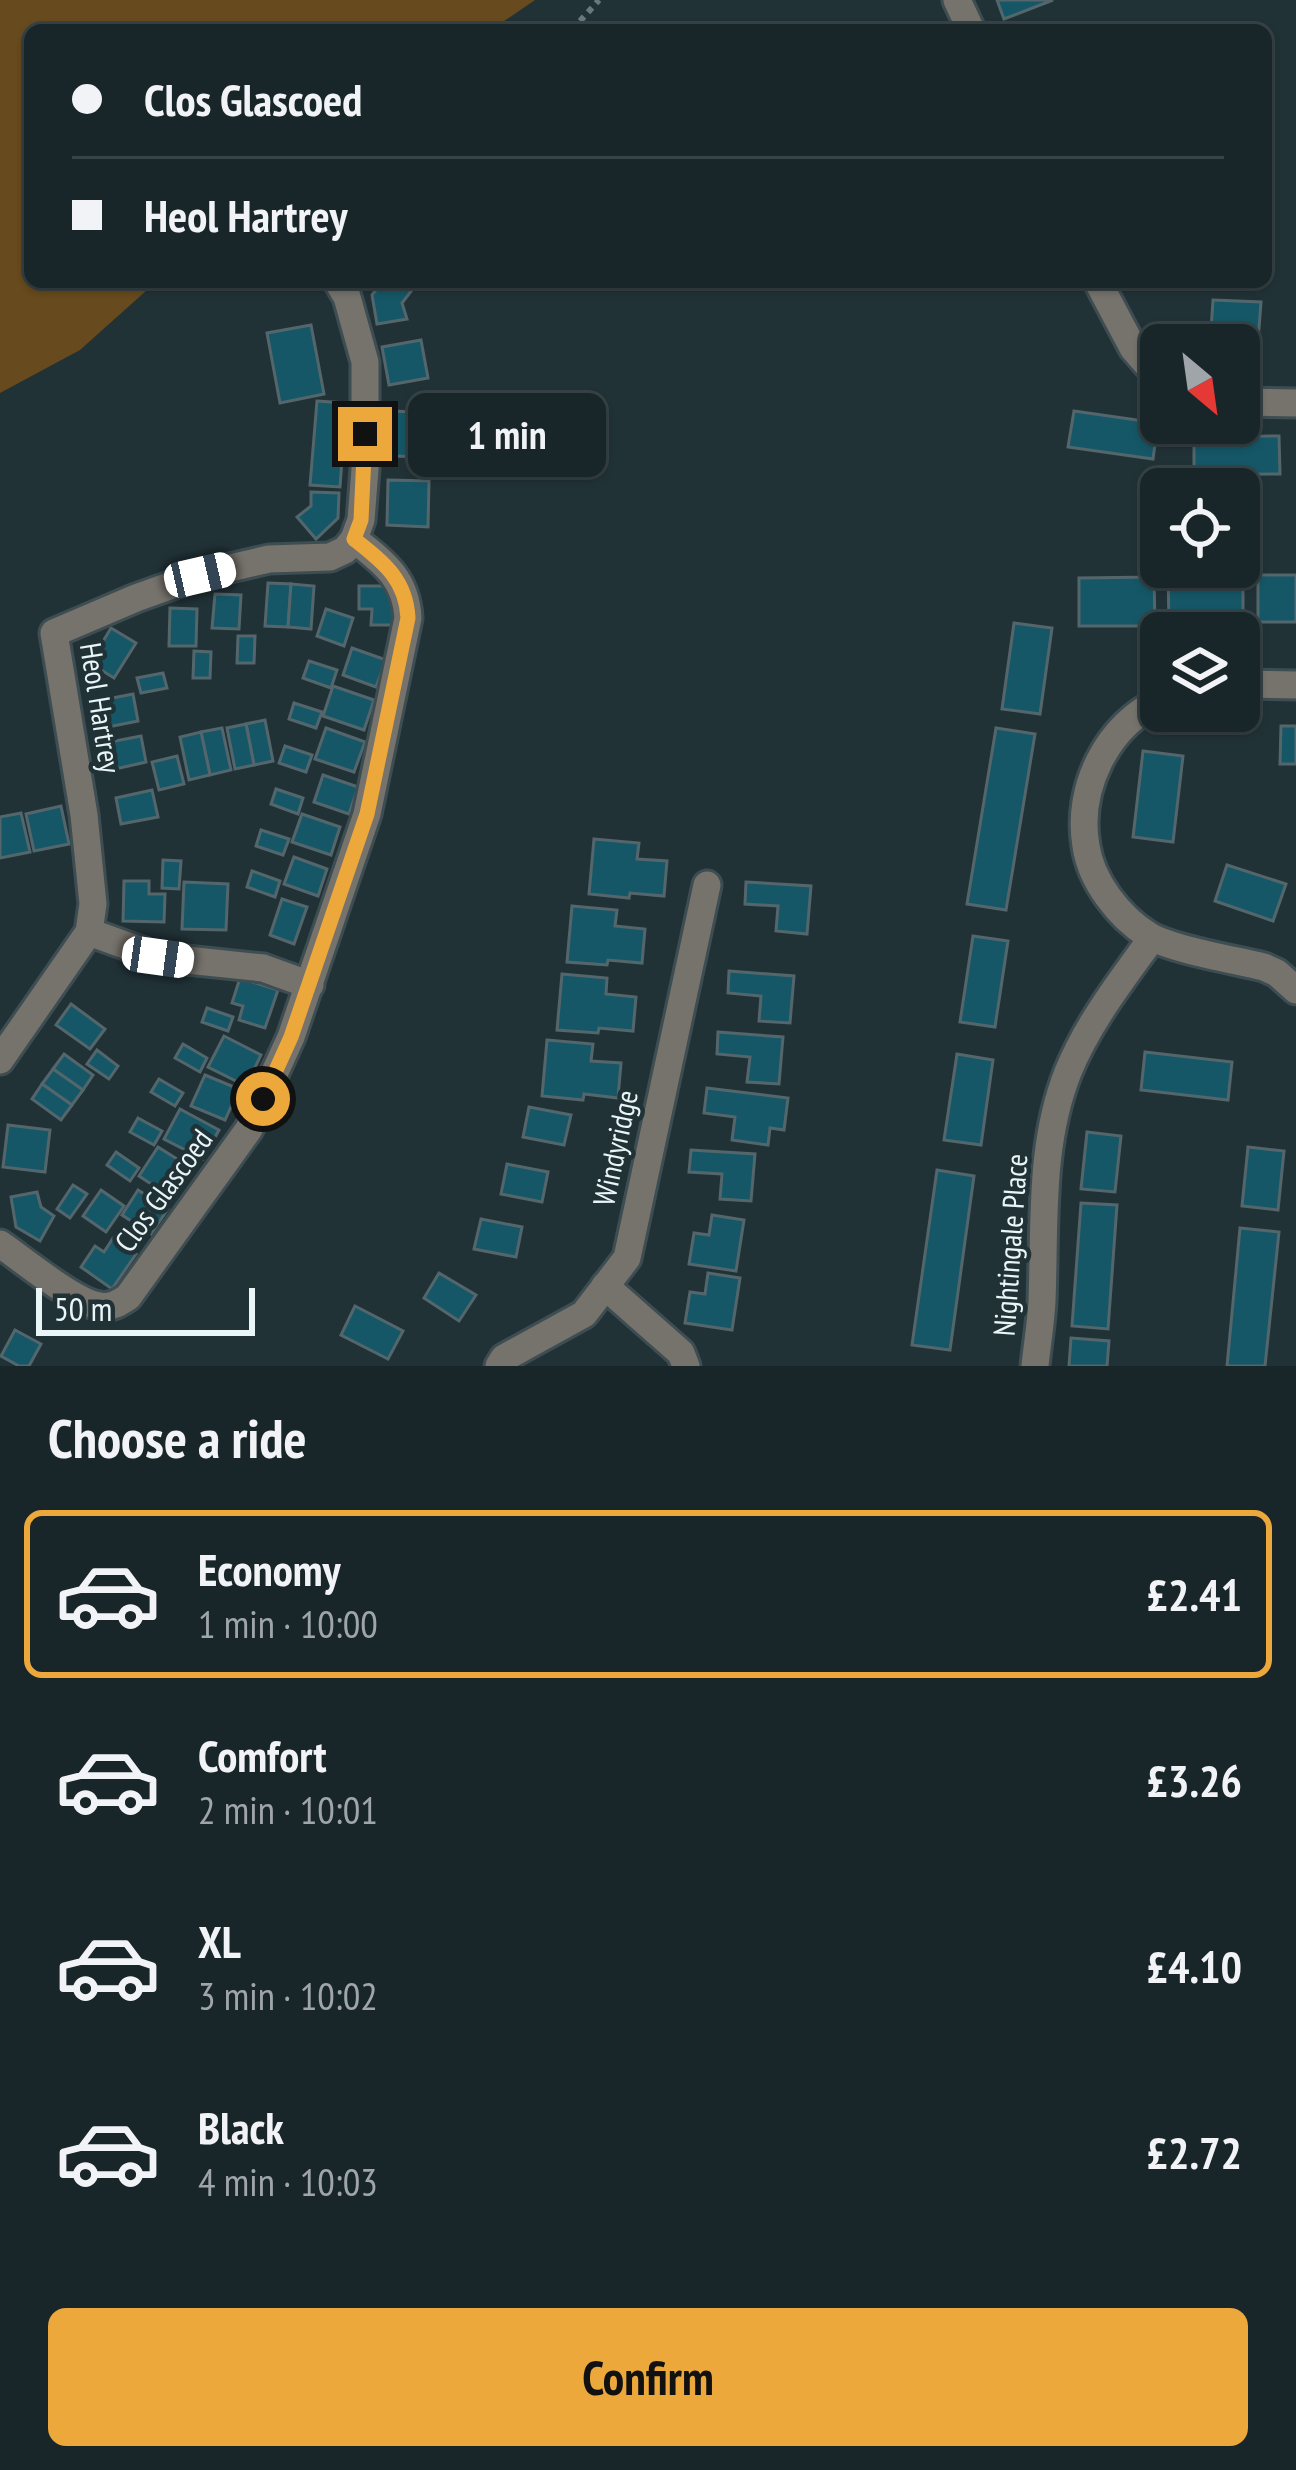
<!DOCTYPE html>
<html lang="en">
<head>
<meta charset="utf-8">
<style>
  :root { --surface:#192629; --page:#222e31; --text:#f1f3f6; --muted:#9fa5a8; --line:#374346; --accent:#eda83b }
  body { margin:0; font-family:"PT Sans Narrow",sans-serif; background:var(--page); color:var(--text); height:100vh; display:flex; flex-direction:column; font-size:45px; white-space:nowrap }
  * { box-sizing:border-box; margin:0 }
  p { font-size:39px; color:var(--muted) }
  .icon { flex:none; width:66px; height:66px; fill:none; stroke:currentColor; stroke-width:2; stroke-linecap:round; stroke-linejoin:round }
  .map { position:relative; height:1366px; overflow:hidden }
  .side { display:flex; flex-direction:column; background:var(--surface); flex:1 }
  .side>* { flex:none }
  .top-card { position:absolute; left:24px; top:24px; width:1248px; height:264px; border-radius:18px; box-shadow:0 3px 9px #0004,0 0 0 3px var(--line); display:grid; align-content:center; height:264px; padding:0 48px; background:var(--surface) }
  .needle { width:78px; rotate:151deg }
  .buttons { position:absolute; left:1140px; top:324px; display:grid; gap:24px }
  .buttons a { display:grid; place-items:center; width:120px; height:120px; border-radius:18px; background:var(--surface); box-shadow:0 3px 9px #0004,0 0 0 3px var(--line); font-size:60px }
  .scale { position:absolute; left:36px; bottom:30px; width:219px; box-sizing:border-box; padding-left:12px; border:6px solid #eaf5f8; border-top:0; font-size:33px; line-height:42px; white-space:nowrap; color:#eaf5f8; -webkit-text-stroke:9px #213237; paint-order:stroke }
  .end { position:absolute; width:54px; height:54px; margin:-27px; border:15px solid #eda83b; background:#111; box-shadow:0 0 0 6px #111 }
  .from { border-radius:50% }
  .bubble { position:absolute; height:84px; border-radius:18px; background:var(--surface); box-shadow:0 3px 9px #0004,0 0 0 3px var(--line); font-size:39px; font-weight:700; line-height:84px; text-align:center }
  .car { position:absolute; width:36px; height:72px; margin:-36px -18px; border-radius:15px; box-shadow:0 0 9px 3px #0007; background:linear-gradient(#fff 24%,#345 0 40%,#fff 0 76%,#345 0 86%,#fff 0) }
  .top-card b { display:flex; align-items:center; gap:42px; height:114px; font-size:45px }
  .top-card b+b { border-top:3px solid var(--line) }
  .top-card i { width:30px; height:30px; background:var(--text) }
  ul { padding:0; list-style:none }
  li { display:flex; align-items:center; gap:36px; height:168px; margin:0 24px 18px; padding:0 24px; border:6px solid transparent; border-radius:18px }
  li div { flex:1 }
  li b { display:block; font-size:45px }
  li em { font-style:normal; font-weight:700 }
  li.selected { border-color:var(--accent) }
  li>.icon { width:108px; height:108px; stroke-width:1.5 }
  h2 { padding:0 48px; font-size:54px; line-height:144px }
  .primary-button { display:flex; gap:24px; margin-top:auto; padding:24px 48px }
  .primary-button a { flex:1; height:138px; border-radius:18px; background:var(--accent); color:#111; font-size:48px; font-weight:700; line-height:138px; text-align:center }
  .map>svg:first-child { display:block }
  .green { fill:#674a1d }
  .building { fill:#155767; stroke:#53666c; stroke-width:3 }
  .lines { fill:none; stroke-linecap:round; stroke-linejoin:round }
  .minor-casing { stroke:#3d4d52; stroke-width:33 }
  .path { stroke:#6a787d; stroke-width:6; stroke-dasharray:6 6; stroke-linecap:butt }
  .minor { stroke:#76726c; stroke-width:27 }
  .route { stroke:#eda83b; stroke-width:15 }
  .labels { text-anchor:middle; stroke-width:9; stroke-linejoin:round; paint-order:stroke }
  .street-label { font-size:30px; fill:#eaf5f8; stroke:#213237 }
</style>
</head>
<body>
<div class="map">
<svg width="1296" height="1366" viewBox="0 0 1296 1366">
  <rect width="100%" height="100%" fill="#213237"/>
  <!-- green -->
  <path class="green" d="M0,0H535L491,30H30V282H156L80,350L0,393Z"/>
  <!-- building -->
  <g class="building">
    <path d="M997,0H1053L1004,19Z"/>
    <path d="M382,282H401L412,290L402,303L407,319L377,324L372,295Z"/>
    <path d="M1213,300L1261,302L1257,355L1244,354L1243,368L1239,367V345H1210Z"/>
    <path d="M311,325L324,394L280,403L267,333Z"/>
    <path d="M421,340L428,378L389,385L382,347Z"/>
    <path d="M317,401L346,403L340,487L310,485Z"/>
    <path d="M393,411L432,413L430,457L390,456Z"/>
    <path d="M1074,411L1158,423L1153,459L1068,447Z"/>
    <path d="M1279,436L1280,474L1194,475V437Z"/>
    <path d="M388,480L429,481L428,527L387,525Z"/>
    <path d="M311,492L339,493L338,518L316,539L297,517L311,506Z"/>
    <path d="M1243,574V621L1169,622L1168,575Z"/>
    <rect x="1258" y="575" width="38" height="47"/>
    <path d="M1154,577L1155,626H1079V578Z"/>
    <path d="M268,583L291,584L288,627L265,626Z"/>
    <path d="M291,584L314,586L311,629L288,627Z"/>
    <path d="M359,586H398L397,625H371L372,609H359Z"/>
    <path d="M215,594L241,595L239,629L212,628Z"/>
    <path d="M170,608L197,609L196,646H169Z"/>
    <path d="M326,609L353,618L344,646L317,636Z"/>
    <path d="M1014,623L1052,628L1040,714L1002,709Z"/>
    <path d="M111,628L136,643L114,678L90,663Z"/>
    <path d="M238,636H255L254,663H237Z"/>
    <path d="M352,648L386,660L376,687L343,675Z"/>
    <path d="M194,651L211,652L210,678H193Z"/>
    <path d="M309,661L337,670L331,688L303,678Z"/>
    <path d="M163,673L167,688L141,693L137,678Z"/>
    <path d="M333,686L374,700L364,730L323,716Z"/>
    <path d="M133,694L138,721L103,728L97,701Z"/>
    <path d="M294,703L322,712L316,728L289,719Z"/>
    <path d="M265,720L273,761L254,765L246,724Z"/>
    <path d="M246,724L254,765L235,769L227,728Z"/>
    <path d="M1281,726H1296V764H1280Z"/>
    <path d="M222,728L231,770L210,775L201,732Z"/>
    <path d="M326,728L365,742L354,772L315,759Z"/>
    <path d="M996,728L1035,734L1006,910L967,904Z"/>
    <path d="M201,732L210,775L189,780L180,737Z"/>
    <path d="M141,736L146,762L111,770L105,743Z"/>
    <path d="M285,746L312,755L306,772L279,763Z"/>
    <path d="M1143,751L1183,756L1173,842L1133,837Z"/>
    <path d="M177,756L184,784L159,790L152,762Z"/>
    <path d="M323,775L358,787L349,814L314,802Z"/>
    <path d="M276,789L303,798L298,814L271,804Z"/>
    <path d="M152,790L158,817L121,824L116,798Z"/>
    <path d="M61,806L69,844L34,851L26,814Z"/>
    <path d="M21,813L30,852L0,858V817Z"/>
    <path d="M302,814L340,827L331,855L292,842Z"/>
    <path d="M261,830L289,839L283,855L256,846Z"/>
    <path d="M594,839L639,843L637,859L667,861L664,896L630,893L629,898L589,894Z"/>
    <path d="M294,857L327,869L318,896L284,884Z"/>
    <path d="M163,860L181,861L179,889L162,888Z"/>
    <path d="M1227,865L1286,884L1273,921L1215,901Z"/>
    <path d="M252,871L280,881L275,897L247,887Z"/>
    <path d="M124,881H149V894H165L164,922L123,921Z"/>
    <path d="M184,882L228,884L226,930L182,929Z"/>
    <path d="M746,882L811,886L807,934L776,931L778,906L745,904Z"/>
    <path d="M282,899L307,907L294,944L270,935Z"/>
    <path d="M572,906L617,910L615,926L645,929L642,963L608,960L607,965L567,962Z"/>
    <path d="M973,936L1008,941L995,1027L960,1022Z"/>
    <path d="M729,971L794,976L790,1023L759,1021L761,996L728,993Z"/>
    <path d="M562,974L607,978L606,994L636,997L633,1031L599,1028L598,1033L557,1030Z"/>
    <path d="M240,978L278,990L265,1028L239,1020L243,1006L232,1003Z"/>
    <path d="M71,1004L105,1029L90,1049L56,1025Z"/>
    <path d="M207,1008L233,1017L228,1031L202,1022Z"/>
    <path d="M718,1032L783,1037L779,1084L747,1082L750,1057L717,1054Z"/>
    <path d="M224,1036L261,1055L246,1086L208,1067Z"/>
    <path d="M547,1040L593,1044L591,1061L621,1063L618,1098L584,1094L583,1100L542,1096Z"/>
    <path d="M183,1044L207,1058L200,1072L175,1058Z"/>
    <path d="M97,1050L118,1066L109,1079L87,1064Z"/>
    <path d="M1145,1052L1232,1062L1228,1100L1141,1090Z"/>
    <path d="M64,1054L93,1075L83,1090L53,1069Z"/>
    <path d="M957,1054L993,1060L981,1145L944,1140Z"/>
    <path d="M53,1069L83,1090L72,1105L42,1084Z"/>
    <path d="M205,1075L239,1089L225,1120L191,1106Z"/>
    <path d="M159,1079L183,1093L175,1106L151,1092Z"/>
    <path d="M42,1084L72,1105L61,1120L32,1099Z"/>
    <path d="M707,1088L788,1098L784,1130L770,1128L768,1145L732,1140L735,1117L704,1113Z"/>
    <path d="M529,1107L571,1115L564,1145L523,1137Z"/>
    <path d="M180,1109L219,1130L203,1159L164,1139Z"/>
    <path d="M138,1118L162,1131L154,1145L130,1132Z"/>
    <path d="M8,1125L50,1130L45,1172L3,1167Z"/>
    <path d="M1087,1132L1121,1136L1115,1192L1081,1189Z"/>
    <path d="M158,1147L193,1169L174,1199L139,1176Z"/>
    <path d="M1248,1147L1284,1151L1278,1210L1242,1206Z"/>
    <path d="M691,1150L755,1154L751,1201L720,1199L722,1174L689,1172Z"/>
    <path d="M116,1152L139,1168L130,1181L107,1165Z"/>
    <path d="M507,1164L548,1172L542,1202L501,1194Z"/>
    <path d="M937,1170L974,1176L950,1350L912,1345Z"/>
    <path d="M73,1185L87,1194L70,1218L57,1209Z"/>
    <path d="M101,1190L124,1206L106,1232L83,1216Z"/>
    <path d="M138,1190L168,1209L151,1234L122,1215Z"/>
    <path d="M37,1192L41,1207L54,1216L40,1241L16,1227L11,1197Z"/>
    <path d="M1081,1203L1117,1205L1108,1329L1072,1326Z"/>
    <path d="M712,1215L744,1220L736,1271L689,1264L694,1233L709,1235Z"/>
    <path d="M481,1219L522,1227L516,1257L474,1249Z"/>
    <path d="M1240,1228L1279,1232L1265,1366H1227Z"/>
    <path d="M113,1238L136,1254L112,1289L81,1267L95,1246L104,1252Z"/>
    <path d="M439,1273L476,1295L459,1321L424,1298Z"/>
    <path d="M708,1273L740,1278L732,1330L685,1323L690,1292L705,1294Z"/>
    <path d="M355,1306L403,1331L388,1359L341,1335Z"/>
    <path d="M15,1330L41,1344L29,1366H19L1,1356Z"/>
    <path d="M1071,1338L1109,1341L1107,1366H1069Z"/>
  </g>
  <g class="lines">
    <defs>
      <g id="minor">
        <path d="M957,0L971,30"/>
        <path d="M1098,282L1133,348L1161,380"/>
        <path d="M1239,402L1296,403"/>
        <path d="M1239,684L1296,685"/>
        <path d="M1161,701C1107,724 1076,789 1086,846C1091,881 1119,917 1148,935C1169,949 1236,960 1264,967L1277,973L1296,990"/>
        <path d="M89,932L158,957L263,968L310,985"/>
        <path d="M0,1060L89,932L93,904L84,815L54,633L136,598L200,575L269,559L330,557L345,550L354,539L361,520L365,469V362L347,297L338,282"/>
        <path d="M0,1244C22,1259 76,1304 100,1306C111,1308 119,1303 128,1297L249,1129L291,1037L367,814L408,618C406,578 383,562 354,539"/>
        <path d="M605,1286L681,1353L686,1366"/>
        <path d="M499,1366L504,1358L584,1314L627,1258L707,885"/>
        <path d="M1035,1366C1037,1345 1041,1323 1042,1301C1045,1225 1039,1145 1068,1072C1088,1023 1121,981 1152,938"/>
      </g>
    </defs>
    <!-- minor casing -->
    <use href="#minor" class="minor-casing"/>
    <!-- path -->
    <path class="path" d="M572,30L599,0"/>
    <!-- minor -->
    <use href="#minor" class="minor"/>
  </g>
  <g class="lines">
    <!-- route -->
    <path class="route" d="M263,1099L291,1037L367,814L408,618C406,579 383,562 354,539L361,520L365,434"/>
  </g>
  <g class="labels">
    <!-- street labels -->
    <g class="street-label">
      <text transform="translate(100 708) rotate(81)" y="10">Heol Hartrey</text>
      <text transform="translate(616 1148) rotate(-78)" y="10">Windyridge</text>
      <text transform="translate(164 1191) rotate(-54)" y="10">Clos Glascoed</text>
      <text transform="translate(1011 1245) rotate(-86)" y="10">Nightingale Place</text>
    </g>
  </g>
</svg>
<div class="buttons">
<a><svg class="needle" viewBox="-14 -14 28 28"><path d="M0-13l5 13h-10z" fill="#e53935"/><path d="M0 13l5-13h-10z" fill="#9fa5a8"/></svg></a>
<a><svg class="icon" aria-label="locate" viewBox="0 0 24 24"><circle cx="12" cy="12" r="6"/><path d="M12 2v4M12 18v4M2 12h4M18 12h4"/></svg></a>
<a><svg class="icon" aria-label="layers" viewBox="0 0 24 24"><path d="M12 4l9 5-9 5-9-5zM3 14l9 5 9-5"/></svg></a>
</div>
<div class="scale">50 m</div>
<i class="end from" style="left:263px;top:1099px"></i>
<i class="end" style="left:365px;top:434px"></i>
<div class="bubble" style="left:408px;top:393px;width:198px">1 min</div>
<i class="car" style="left:200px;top:575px;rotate:77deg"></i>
<i class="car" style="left:158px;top:957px;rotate:98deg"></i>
<div class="top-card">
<b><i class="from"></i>Clos Glascoed</b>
<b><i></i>Heol Hartrey</b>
</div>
</div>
<section class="side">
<h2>Choose a ride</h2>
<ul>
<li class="selected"><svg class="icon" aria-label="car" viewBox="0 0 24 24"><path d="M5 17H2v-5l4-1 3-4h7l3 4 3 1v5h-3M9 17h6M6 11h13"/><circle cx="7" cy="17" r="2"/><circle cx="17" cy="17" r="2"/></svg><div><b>Economy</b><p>1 min · 10:00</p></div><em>£2.41</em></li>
<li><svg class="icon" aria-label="car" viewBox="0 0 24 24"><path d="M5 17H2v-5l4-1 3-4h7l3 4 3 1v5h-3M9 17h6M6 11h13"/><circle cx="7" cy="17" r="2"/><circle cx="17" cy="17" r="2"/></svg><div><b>Comfort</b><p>2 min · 10:01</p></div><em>£3.26</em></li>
<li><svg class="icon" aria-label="car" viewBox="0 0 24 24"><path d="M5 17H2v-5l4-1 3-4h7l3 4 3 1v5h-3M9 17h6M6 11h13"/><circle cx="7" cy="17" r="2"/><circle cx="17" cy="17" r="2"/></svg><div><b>XL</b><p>3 min · 10:02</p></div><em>£4.10</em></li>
<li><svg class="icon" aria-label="car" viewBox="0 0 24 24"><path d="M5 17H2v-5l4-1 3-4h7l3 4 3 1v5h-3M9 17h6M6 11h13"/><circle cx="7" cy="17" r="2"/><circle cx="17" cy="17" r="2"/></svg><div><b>Black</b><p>4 min · 10:03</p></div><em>£2.72</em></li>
</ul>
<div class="primary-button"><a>Confirm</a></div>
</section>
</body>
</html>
